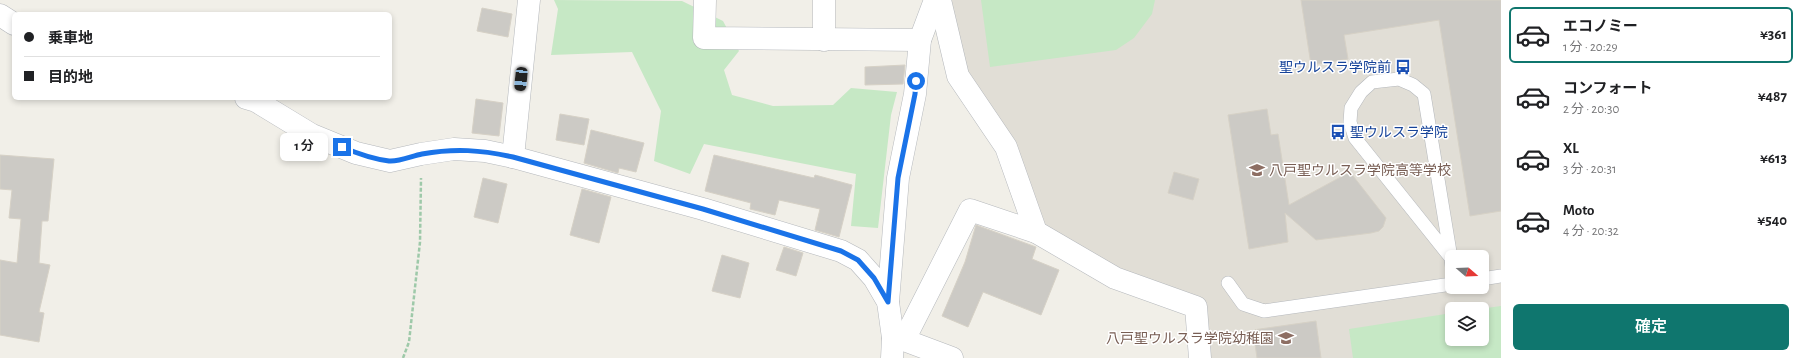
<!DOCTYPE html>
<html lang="ja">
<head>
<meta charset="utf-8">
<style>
  :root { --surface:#fff; --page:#f6f6f6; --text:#202124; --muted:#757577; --line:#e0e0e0; --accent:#0f766e }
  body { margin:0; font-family:"Alegreya Sans","Noto Sans JP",sans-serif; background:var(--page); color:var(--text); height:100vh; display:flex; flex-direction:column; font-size:15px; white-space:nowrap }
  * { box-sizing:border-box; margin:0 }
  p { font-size:13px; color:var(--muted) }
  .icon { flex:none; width:22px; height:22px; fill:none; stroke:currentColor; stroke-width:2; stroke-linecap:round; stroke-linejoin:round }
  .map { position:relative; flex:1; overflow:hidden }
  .panel { display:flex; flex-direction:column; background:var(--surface); width:300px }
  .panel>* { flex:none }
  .top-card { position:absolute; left:12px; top:12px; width:380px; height:88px; border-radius:6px; box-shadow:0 2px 6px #0003; display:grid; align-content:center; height:88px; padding:0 12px; background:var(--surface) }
  .needle { width:26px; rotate:109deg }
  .tools { position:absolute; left:1445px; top:250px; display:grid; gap:8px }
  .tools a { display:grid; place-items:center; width:44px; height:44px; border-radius:6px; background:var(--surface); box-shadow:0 2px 6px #0003; font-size:20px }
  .end { position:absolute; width:18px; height:18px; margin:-9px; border:5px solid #1a73e8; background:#fff; box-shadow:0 0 0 2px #fff }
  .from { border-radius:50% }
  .bubble { position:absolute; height:28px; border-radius:6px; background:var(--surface); box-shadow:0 2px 6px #0003; font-size:13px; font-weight:600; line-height:28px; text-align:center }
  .car { position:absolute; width:12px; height:24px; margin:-12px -6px; border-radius:5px; box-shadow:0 0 3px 1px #0007; background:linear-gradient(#222 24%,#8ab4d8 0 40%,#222 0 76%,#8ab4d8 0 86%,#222 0) }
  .top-card b { display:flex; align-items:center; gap:14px; height:38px; font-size:15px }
  .top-card b+b { border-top:1px solid var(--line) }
  .top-card i { width:10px; height:10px; background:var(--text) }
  ul { padding:7px 0 0; list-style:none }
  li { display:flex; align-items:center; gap:12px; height:56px; margin:0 8px 6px; padding:0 4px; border:2px solid transparent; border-radius:6px }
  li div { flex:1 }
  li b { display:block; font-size:15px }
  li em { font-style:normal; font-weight:600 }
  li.current { border-color:var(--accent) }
  li>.icon { width:36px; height:36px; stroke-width:1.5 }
  .primary-button { display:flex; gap:8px; margin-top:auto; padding:8px 12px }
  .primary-button a { flex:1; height:46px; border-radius:6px; background:var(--accent); color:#fff; font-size:16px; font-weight:600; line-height:46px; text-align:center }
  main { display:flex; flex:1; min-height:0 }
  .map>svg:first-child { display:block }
  .education { fill:#e1ded6; fill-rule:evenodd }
  .green { fill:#c6e8c5 }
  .building { fill:#cccac5; stroke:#d6d1c6 }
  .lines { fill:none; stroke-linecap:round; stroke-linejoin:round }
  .service-casing { stroke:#b5b8bc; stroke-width:14 }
  .minor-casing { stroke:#b5b8bc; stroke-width:23 }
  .path { stroke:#9ec9a9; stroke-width:2.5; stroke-dasharray:4 2; stroke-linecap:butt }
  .service { stroke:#fff; stroke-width:13 }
  .minor { stroke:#fff; stroke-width:22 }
  .route { stroke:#1a73e8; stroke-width:5 }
  .labels { text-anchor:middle; stroke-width:3; stroke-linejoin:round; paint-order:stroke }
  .transit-label { font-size:14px; fill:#164399; stroke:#fff; text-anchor:end }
  .education-label { font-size:14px; fill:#785e54; stroke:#fff; text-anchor:start }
</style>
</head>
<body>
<main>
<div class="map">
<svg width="1501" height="358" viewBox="0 0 1501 358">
  <rect width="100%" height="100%" fill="#f1efe8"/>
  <!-- education -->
  <path class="education" d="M940,0H1501V358H1200L1196,307L1036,232L978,108ZM1452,257H1482V287H1452ZM1452,309H1482V339H1452Z"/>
  <!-- green -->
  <g class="green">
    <path d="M554,0L682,1L723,21L739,51L724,70L732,95L773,106L833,105L851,88L897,92L891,115L878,228L851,226L856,174L704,144L690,174L654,161L661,111L632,52L551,55L558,9Z"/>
    <path d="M981,0H1155L1152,14L1134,38L1116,50L990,67Z"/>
    <path d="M1501,306V358H1353L1349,329L1452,313V339H1482V309H1479Z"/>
  </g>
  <!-- building -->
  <g class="building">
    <path d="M1301,0H1501V211L1470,216L1439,20L1344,35L1348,59L1311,65Z"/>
    <path d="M482,8L512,14L508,37L477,31Z"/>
    <path d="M905,65L903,84L865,85V67Z"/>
    <path d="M476,99L503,103L499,136L472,133Z"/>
    <path d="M1267,109L1271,135L1278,134L1289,205L1350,172L1386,218L1383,227L1379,231L1371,233L1316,240L1285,213L1288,242L1249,249L1228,115Z"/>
    <path d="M560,114L589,119L584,145L556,140Z"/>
    <path d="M591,130L644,143L636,172L619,168L618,173L584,163Z"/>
    <path d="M0,155L54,159L48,221H42L39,263L50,265L39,312L44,313L39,342L0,335V260L17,263L21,219L9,218L12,190L0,189Z"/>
    <path d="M714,155L814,178L815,175L852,185L839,237L815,230L820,209L779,200L775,215L750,209L751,203L705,191Z"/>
    <path d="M1174,172L1199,179L1193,200L1168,193Z"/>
    <path d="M483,178L507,184L498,223L474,217Z"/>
    <path d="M582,189L611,197L599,243L570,235Z"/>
    <path d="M976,225L1036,247L1032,259L1059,270L1041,315L983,292L968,327L942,316L965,262Z"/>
    <path d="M784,247L803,253L796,276L776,270Z"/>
    <path d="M722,255L749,263L740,298L712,291Z"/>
    <path d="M1316,321L1321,358H1257L1253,330Z"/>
  </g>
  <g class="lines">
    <defs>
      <g id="service">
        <path d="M1451,258L1355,138L1350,122L1351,108L1361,92L1372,82L1399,79L1413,85L1424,94L1451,258L1452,267"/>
        <path d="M1482,279L1501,276"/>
        <path d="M1228,283L1243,304L1264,311L1452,284"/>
      </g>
      <g id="minor">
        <path d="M705,0L704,38L920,40"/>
        <path d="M824,0V40"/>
        <path d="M940,0L958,76L1006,147L1036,232"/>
        <path d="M0,15L14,24"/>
        <path d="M246,98L256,101L312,135L356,153L390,161L421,154L454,149L485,151L513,157L703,209L841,251L858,260L874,278L888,302L893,338L892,358"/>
        <path d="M513,157L529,0"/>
        <path d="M888,302L898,178L915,94L920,40L935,0"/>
        <path d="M893,338L904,340L952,358"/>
        <path d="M904,340L970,210L1036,232L1115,278L1196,307L1200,358"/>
      </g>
    </defs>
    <!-- service casing -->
    <use href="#service" class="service-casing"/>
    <!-- minor casing -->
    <use href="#minor" class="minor-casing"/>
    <!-- path -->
    <path class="path" d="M403,358L409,342L420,242L421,178"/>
    <!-- service -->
    <use href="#service" class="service"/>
    <!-- minor -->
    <use href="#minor" class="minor"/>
  </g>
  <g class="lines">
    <!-- route -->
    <path class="route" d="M342,147C356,153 373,159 389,161C399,162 412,156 422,154C455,148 481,150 513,157L703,209L841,251L858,260L874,278L888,302L898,178L915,94L916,81"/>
  </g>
  <!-- icons -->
  <defs>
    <symbol id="bus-bare" viewBox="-9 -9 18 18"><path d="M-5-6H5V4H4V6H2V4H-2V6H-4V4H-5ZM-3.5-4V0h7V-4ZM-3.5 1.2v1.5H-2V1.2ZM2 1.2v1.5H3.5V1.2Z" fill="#1a4fb4" stroke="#fff" stroke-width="2.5" paint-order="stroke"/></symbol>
    <symbol id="school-bare" viewBox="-9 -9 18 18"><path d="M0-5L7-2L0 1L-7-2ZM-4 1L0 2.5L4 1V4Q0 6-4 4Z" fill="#8d6e63" stroke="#fff" stroke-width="2.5" paint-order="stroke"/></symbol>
  </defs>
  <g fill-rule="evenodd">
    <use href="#bus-bare" x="1392" y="56" width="22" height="22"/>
    <use href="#bus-bare" x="1327" y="121" width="22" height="22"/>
    <use href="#school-bare" x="1246" y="159" width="22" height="22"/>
    <use href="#school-bare" x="1275" y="327" width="22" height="22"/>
  </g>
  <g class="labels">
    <!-- transit labels -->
    <g class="transit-label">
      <text x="1391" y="72">聖ウルスラ学院前</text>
      <text x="1350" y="137" text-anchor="start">聖ウルスラ学院</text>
    </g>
    <!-- education labels -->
    <g class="education-label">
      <text x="1269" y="175">八戸聖ウルスラ学院高等学校</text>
      <text x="1274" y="343" text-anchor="end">八戸聖ウルスラ学院幼稚園</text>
    </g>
  </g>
</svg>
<div class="tools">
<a><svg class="needle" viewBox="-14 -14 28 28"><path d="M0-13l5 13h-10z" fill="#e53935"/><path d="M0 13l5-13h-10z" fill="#757577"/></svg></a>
<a><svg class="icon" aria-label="layers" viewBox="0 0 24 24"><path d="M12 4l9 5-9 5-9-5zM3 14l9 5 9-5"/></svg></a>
</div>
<i class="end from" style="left:916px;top:81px"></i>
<i class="end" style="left:342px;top:147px"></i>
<div class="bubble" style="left:280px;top:133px;width:48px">1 分</div>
<i class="car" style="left:521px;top:79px;rotate:186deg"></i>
<div class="top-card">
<b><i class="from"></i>乗車地</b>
<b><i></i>目的地</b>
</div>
</div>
<section class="panel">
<ul>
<li class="current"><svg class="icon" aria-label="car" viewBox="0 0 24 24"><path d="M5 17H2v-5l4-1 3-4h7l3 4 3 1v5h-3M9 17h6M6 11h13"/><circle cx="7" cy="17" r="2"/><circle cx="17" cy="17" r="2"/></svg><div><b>エコノミー</b><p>1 分 · 20:29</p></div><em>¥361</em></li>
<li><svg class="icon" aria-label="car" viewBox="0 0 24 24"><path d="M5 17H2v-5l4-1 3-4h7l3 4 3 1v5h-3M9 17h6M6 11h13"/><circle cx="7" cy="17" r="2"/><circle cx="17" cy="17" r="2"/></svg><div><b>コンフォート</b><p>2 分 · 20:30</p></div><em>¥487</em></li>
<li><svg class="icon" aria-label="car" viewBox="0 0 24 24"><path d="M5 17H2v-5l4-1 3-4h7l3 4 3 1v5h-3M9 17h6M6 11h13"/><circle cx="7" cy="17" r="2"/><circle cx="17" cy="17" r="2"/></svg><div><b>XL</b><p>3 分 · 20:31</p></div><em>¥613</em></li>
<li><svg class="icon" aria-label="car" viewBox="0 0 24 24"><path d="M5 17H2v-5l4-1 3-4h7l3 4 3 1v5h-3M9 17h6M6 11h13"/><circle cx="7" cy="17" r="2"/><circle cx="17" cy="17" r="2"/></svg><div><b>Moto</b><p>4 分 · 20:32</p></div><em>¥540</em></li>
</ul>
<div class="primary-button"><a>確定</a></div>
</section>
</main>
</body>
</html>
